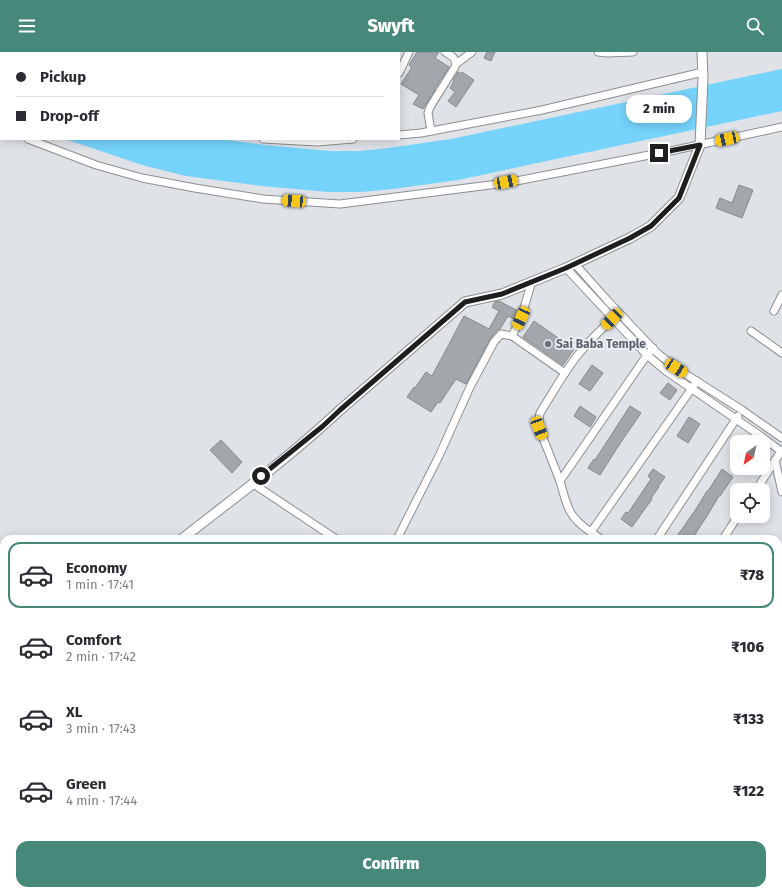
<!DOCTYPE html>
<html lang="en">
<head>
<meta charset="utf-8">
<style>
  :root { --surface:#fff; --page:#f2f2f3; --text:#2b2b33; --muted:#7c7c81; --line:#e1e1e2; --accent:#46887a }
  body { margin:0; font-family:"Fira Sans",sans-serif; background:var(--page); color:var(--text); height:100vh; display:flex; flex-direction:column; font-size:15px; white-space:nowrap }
  * { box-sizing:border-box; margin:0 }
  p { font-size:13px; color:var(--muted) }
  .icon { flex:none; width:22px; height:22px; fill:none; stroke:currentColor; stroke-width:2; stroke-linecap:round; stroke-linejoin:round }
  .map { position:relative; flex:1; overflow:hidden }
  .drawer { position:absolute; left:0px; top:483px; width:782px; height:360px; display:flex; flex-direction:column; background:var(--surface); border-radius:12px 12px 0 0; box-shadow:0 2px 10px #0003 }
  .drawer>* { flex:none }
  .banner { position:absolute; left:0px; top:0px; width:400px; height:88px; box-shadow:0 2px 10px #0003; display:grid; align-content:center; height:88px; padding:0 16px; background:var(--surface) }
  .needle { width:26px; rotate:213deg }
  .tools { position:absolute; left:730px; top:383px; display:grid; gap:8px }
  .tools a { display:grid; place-items:center; width:40px; height:40px; border-radius:8px; background:var(--surface); box-shadow:0 2px 10px #0003; font-size:20px }
  .end { position:absolute; width:18px; height:18px; margin:-9px; border:5px solid #1d1f20; background:#fff; box-shadow:0 0 0 2px #fff }
  .from { border-radius:50% }
  .bubble { position:absolute; height:28px; border-radius:12px; background:var(--surface); box-shadow:0 2px 10px #0003; font-size:13px; font-weight:800; line-height:28px; text-align:center }
  .car { position:absolute; width:12px; height:24px; margin:-12px -6px; border-radius:5px; box-shadow:0 0 3px 1px #0007; background:linear-gradient(#f5c518 24%,#345 0 40%,#f5c518 0 76%,#345 0 86%,#f5c518 0) }
  .banner b { display:flex; align-items:center; gap:14px; height:38px; font-size:15px }
  .banner b+b { border-top:1px solid var(--line) }
  .banner i { width:10px; height:10px; background:var(--text) }
  ul { padding:7px 0 0; list-style:none }
  li { display:flex; align-items:center; gap:12px; height:66px; margin:0 8px 6px; padding:0 8px; border:2px solid transparent; border-radius:12px }
  li div { flex:1 }
  li b { display:block; font-size:15px }
  li em { font-style:normal; font-weight:800 }
  li.selected { border-color:var(--accent) }
  li>.icon { width:36px; height:36px; stroke-width:1.5 }
  .button { display:flex; gap:8px; margin-top:auto; padding:8px 16px }
  .button a { flex:1; height:46px; border-radius:12px; background:var(--accent); color:#fff; font-size:16px; font-weight:800; line-height:46px; text-align:center }
  header { display:flex; justify-content:space-between; align-items:center; height:52px; padding:0 16px; background:var(--accent); color:#fff; font-size:18px; font-weight:800 }
  .map>svg:first-child { display:block }
  .water { fill:#76d3fc }
  .building { fill:#a3a6ab; stroke:#87898e }
  .lines { fill:none; stroke-linecap:round; stroke-linejoin:round }
  .minor-casing { stroke:#8b8e92; stroke-width:9 }
  .tertiary-casing { stroke:#8b8e92; stroke-width:11 }
  .minor { stroke:#fff; stroke-width:7 }
  .tertiary { stroke:#fff; stroke-width:9 }
  .route { stroke:#1d1f20; stroke-width:5 }
  .worship-dot { fill:#6b7280; stroke:#eceff4; stroke-width:1.5 }
  .labels { text-anchor:middle; stroke-width:3.5; stroke-linejoin:round; paint-order:stroke }
  .worship-label { font-size:12px; font-weight:bold; fill:#5b616d; stroke:#eceff4; text-anchor:start }
</style>
</head>
<body>
<header><svg class="icon" aria-label="menu" viewBox="0 0 24 24"><path d="M4 6h16M4 12h16M4 18h16"/></svg>Swyft<svg class="icon" aria-label="search" viewBox="0 0 24 24"><circle cx="10" cy="10" r="6"/><path d="M15 15l6 6"/></svg></header>
<div class="map">
<svg width="782" height="843" viewBox="0 0 782 843">
  <rect width="100%" height="100%" fill="#dfe2e7"/>
  <!-- water -->
  <path class="water" d="M782,17V59L458,128L393,137L362,140H328L261,134L186,124L142,113L65,87H220L265,93L330,99H359L388,96L451,87Z"/>
  <!-- building -->
  <g class="building">
    <path d="M417,0H439L435,6L449,15L434,38H435L423,57L413,52L419,43L401,32L412,15L409,13Z"/>
    <path d="M487,0H495L491,9L484,6Z"/>
    <path d="M458,20L461,22L462,20L474,28L456,55L448,49L455,40L450,36L454,29L453,28Z"/>
    <path d="M739,133L753,138L742,166L716,156L720,146L732,151Z"/>
    <path d="M499,249L518,259L514,267L508,264L500,277L497,278L490,287L466,332L456,327L440,351L438,350L431,360L407,345L414,335L415,336L426,320L432,324L464,264L489,277L499,259L492,255L495,250Z"/>
    <path d="M534,269L574,297L563,313L523,285Z"/>
    <path d="M592,313L603,321L590,339L579,332Z"/>
    <path d="M668,331L677,338L670,348L660,341Z"/>
    <path d="M580,354L596,365L590,375L574,364Z"/>
    <path d="M630,354L641,361L619,393L600,423L588,416L594,407L595,408Z"/>
    <path d="M689,365L700,372L688,391L677,384Z"/>
    <path d="M221,388L242,410L232,421L210,398Z"/>
    <path d="M653,417L665,425L658,435H659L651,446L652,447L632,475L621,467L626,460L628,461L651,427L648,424Z"/>
    <path d="M722,417L733,425L720,444H719L707,464L692,487H675L696,457L707,439H708Z"/>
  </g>
  <g class="lines">
    <defs>
      <g id="minor">
        <path d="M598,0L607,1L633,0"/>
        <path d="M143,1L144,0"/>
        <path d="M178,1L179,0"/>
        <path d="M323,1V0"/>
        <path d="M361,1V0"/>
        <path d="M456,12L472,0"/>
        <path d="M0,13H1"/>
        <path d="M399,21L409,0"/>
        <path d="M0,76L1,77"/>
        <path d="M431,79L428,61L430,55L455,15C457,6 452,4 445,0"/>
        <path d="M399,83L421,81L542,58L703,20"/>
        <path d="M28,87L96,113L142,126L195,136L263,147L340,152L506,131L675,98L782,75"/>
        <path d="M263,87L317,90L353,87"/>
        <path d="M575,212L607,248L656,300L676,316L742,358L782,386"/>
        <path d="M566,216L647,303L666,319L762,385L782,400"/>
        <path d="M532,229L521,266L512,284L565,321"/>
        <path d="M774,259L782,243"/>
        <path d="M751,279L782,301"/>
        <path d="M653,296L647,303L560,429C567,454 568,465 591,480L697,329"/>
        <path d="M775,408L782,440"/>
        <path d="M560,429L539,376V368L540,361C552,342 563,322 577,304C589,289 602,276 616,264"/>
        <path d="M252,431L336,487"/>
        <path d="M756,438L782,398"/>
        <path d="M591,480L601,487"/>
        <path d="M397,487L439,404L470,335L494,290L501,282L512,284"/>
        <path d="M657,487L738,364"/>
        <path d="M723,487L738,464"/>
        <path d="M778,612L782,606"/>
        <path d="M778,664L780,662"/>
        <path d="M778,705L782,700"/>
        <path d="M778,750L782,745"/>
        <path d="M778,758L782,761"/>
        <path d="M778,792L782,787"/>
        <path d="M778,833L782,829"/>
        <path d="M749,839L753,843"/>
        <path d="M769,843L773,839"/>
      </g>
      <g id="tertiary">
        <path d="M182,487C235,445 290,405 340,358L465,250L502,242L566,216L630,186L651,174L679,146L700,93L703,26L702,0"/>
        <path d="M0,630L4,627"/>
      </g>
    </defs>
    <!-- minor casing -->
    <use href="#minor" class="minor-casing"/>
    <!-- tertiary casing -->
    <use href="#tertiary" class="tertiary-casing"/>
    <!-- minor -->
    <use href="#minor" class="minor"/>
    <!-- tertiary -->
    <use href="#tertiary" class="tertiary"/>
  </g>
  <g class="lines">
    <!-- route -->
    <path class="route" d="M261,424L323,374L340,358L465,250L502,242L566,216L630,186L651,174L679,146L700,93L659,101"/>
  </g>
  <!-- markers -->
  <circle class="worship-dot" cx="548" cy="292" r="4"/>
  <g class="labels">
    <!-- worship labels -->
    <g class="worship-label">
      <text x="556" y="296">Sai Baba Temple</text>
    </g>
  </g>
</svg>
<div class="tools">
<a><svg class="needle" viewBox="-14 -14 28 28"><path d="M0-13l5 13h-10z" fill="#e53935"/><path d="M0 13l5-13h-10z" fill="#7c7c81"/></svg></a>
<a><svg class="icon" aria-label="locate" viewBox="0 0 24 24"><circle cx="12" cy="12" r="6"/><path d="M12 2v4M12 18v4M2 12h4M18 12h4"/></svg></a>
</div>
<i class="end from" style="left:261px;top:424px"></i>
<i class="end" style="left:659px;top:101px"></i>
<div class="bubble" style="left:626px;top:43px;width:66px">2 min</div>
<i class="car" style="left:727px;top:87px;rotate:258deg"></i>
<i class="car" style="left:506px;top:130px;rotate:79deg"></i>
<i class="car" style="left:294px;top:149px;rotate:274deg"></i>
<i class="car" style="left:521px;top:266px;rotate:205deg"></i>
<i class="car" style="left:612px;top:267px;rotate:225deg"></i>
<i class="car" style="left:676px;top:316px;rotate:123deg"></i>
<i class="car" style="left:539px;top:376px;rotate:159deg"></i>
<div class="banner">
<b><i class="from"></i>Pickup</b>
<b><i></i>Drop-off</b>
</div>
<section class="drawer">
<ul>
<li class="selected"><svg class="icon" aria-label="car" viewBox="0 0 24 24"><path d="M5 17H2v-5l4-1 3-4h7l3 4 3 1v5h-3M9 17h6M6 11h13"/><circle cx="7" cy="17" r="2"/><circle cx="17" cy="17" r="2"/></svg><div><b>Economy</b><p>1 min · 17:41</p></div><em>₹78</em></li>
<li><svg class="icon" aria-label="car" viewBox="0 0 24 24"><path d="M5 17H2v-5l4-1 3-4h7l3 4 3 1v5h-3M9 17h6M6 11h13"/><circle cx="7" cy="17" r="2"/><circle cx="17" cy="17" r="2"/></svg><div><b>Comfort</b><p>2 min · 17:42</p></div><em>₹106</em></li>
<li><svg class="icon" aria-label="car" viewBox="0 0 24 24"><path d="M5 17H2v-5l4-1 3-4h7l3 4 3 1v5h-3M9 17h6M6 11h13"/><circle cx="7" cy="17" r="2"/><circle cx="17" cy="17" r="2"/></svg><div><b>XL</b><p>3 min · 17:43</p></div><em>₹133</em></li>
<li><svg class="icon" aria-label="car" viewBox="0 0 24 24"><path d="M5 17H2v-5l4-1 3-4h7l3 4 3 1v5h-3M9 17h6M6 11h13"/><circle cx="7" cy="17" r="2"/><circle cx="17" cy="17" r="2"/></svg><div><b>Green</b><p>4 min · 17:44</p></div><em>₹122</em></li>
</ul>
<div class="button"><a>Confirm</a></div>
</section>
</div>
</body>
</html>
